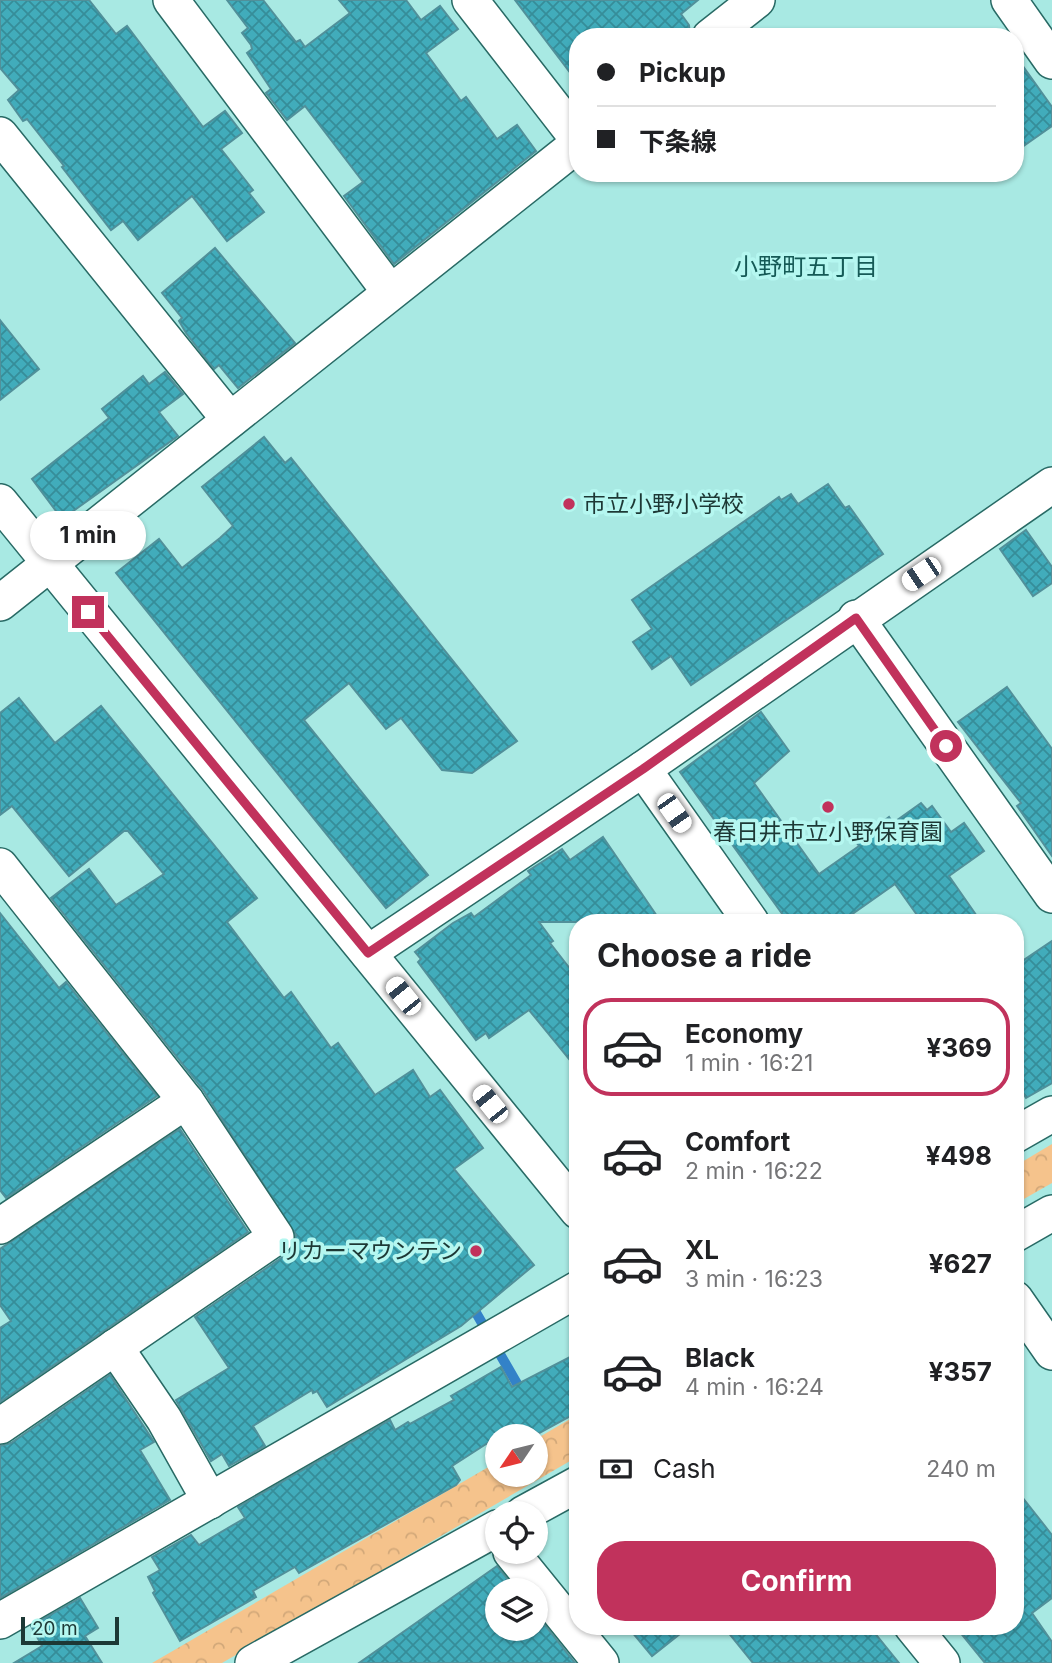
<!DOCTYPE html>
<html lang="en">
<head>
<meta charset="utf-8">
<style>
  :root { --surface:#fff; --page:#f2f2f2; --text:#202124; --muted:#757577; --line:#e0e0e0; --accent:#c1325c }
  body { margin:0; font-family:Inter,"Noto Sans JP",sans-serif; background:var(--page); color:var(--text); height:100vh; display:flex; flex-direction:column; font-size:26px; white-space:nowrap }
  * { box-sizing:border-box; margin:0 }
  p { font-size:23px; color:var(--muted) }
  .icon { flex:none; width:38px; height:38px; fill:none; stroke:currentColor; stroke-width:2; stroke-linecap:round; stroke-linejoin:round }
  .map { position:relative; flex:1; overflow:hidden }
  .panel { position:absolute; left:569px; top:914px; width:455px; height:721px; display:flex; flex-direction:column; background:var(--surface); border-radius:28px; box-shadow:0 2px 5px #0004 }
  .panel>* { flex:none }
  .top-card { position:absolute; left:569px; top:28px; width:455px; height:154px; border-radius:28px; box-shadow:0 2px 5px #0004; display:grid; align-content:center; height:154px; padding:0 28px; background:var(--surface) }
  .needle { width:46px; rotate:235deg }
  .buttons { position:absolute; left:485px; top:1424px; display:grid; gap:14px }
  .buttons a { display:grid; place-items:center; width:63px; height:63px; border-radius:50%; background:var(--surface); box-shadow:0 2px 5px #0004; font-size:35px }
  .scale { position:absolute; left:21px; bottom:18px; width:98px; box-sizing:border-box; padding-left:7px; border:4px solid #1d3835; border-top:0; font-size:19px; line-height:24px; white-space:nowrap; color:#1d3835; -webkit-text-stroke:5px #b5f7f0; paint-order:stroke }
  .end { position:absolute; width:32px; height:32px; margin:-16px; border:9px solid #c1325c; background:#fff; box-shadow:0 0 0 4px #fff }
  .from { border-radius:50% }
  .bubble { position:absolute; height:49px; border-radius:24px; background:var(--surface); box-shadow:0 2px 5px #0004; font-size:23px; font-weight:700; line-height:49px; text-align:center }
  .car { position:absolute; width:21px; height:42px; margin:-21px -10px; border-radius:9px; box-shadow:0 0 5px 2px #0007; background:linear-gradient(#fff 24%,#345 0 40%,#fff 0 76%,#345 0 86%,#fff 0) }
  .top-card b { display:flex; align-items:center; gap:24px; height:66px; font-size:26px }
  .top-card b+b { border-top:2px solid var(--line) }
  .top-card i { width:18px; height:18px; background:var(--text) }
  ul { padding:0; list-style:none }
  li { display:flex; align-items:center; gap:21px; height:98px; margin:0 14px 10px; padding:0 14px; border:4px solid transparent; border-radius:28px }
  li div { flex:1 }
  li b { display:block; font-size:26px }
  li em { font-style:normal; font-weight:700 }
  li.active { border-color:var(--accent) }
  li>.icon { width:63px; height:63px; stroke-width:1.5 }
  h2 { padding:0 28px; font-size:32px; line-height:84px }
  .pay { display:flex; align-items:center; gap:18px; height:77px; padding:0 28px; font-size:26px }
  .pay p { margin-inline-start:auto }
  .action { display:flex; gap:14px; margin-top:auto; padding:14px 28px }
  .action a { flex:1; height:80px; border-radius:28px; background:var(--accent); color:#fff; font-size:28px; font-weight:700; line-height:80px; text-align:center }
  .map>svg:first-child { display:block }
  .park { fill:url(#park-crowns) }
  .lines { fill:none; stroke-linecap:round; stroke-linejoin:round }
  .stream { stroke:#3382c8; stroke-width:10 }
  .building { fill:url(#building-cross-hatch); stroke:#51909a; stroke-width:2 }
  .minor-casing { stroke:#286a65; stroke-width:38 }
  .minor { stroke:#fff; stroke-width:35 }
  .route { stroke:#c1325c; stroke-width:9 }
  .poi-dot { fill:#c1325c; stroke:#b5f7f0; stroke-width:2.5 }
  .labels { text-anchor:middle; stroke-width:7; stroke-linejoin:round; paint-order:stroke }
  .poi-label { font-size:23px; fill:#1d3835; stroke:#b5f7f0; text-anchor:start }
  .neighbourhood-label { font-size:24px; fill:#155a56; stroke:#b5f7f0 }
</style>
</head>
<body>
<div class="map">
<svg width="1052" height="1663" viewBox="0 0 1052 1663">
  <defs>
    <pattern id="park-crowns" width="20" height="18" patternUnits="userSpaceOnUse" patternTransform="scale(1.75)"><rect width="20" height="18" fill="#f5c38c"/><path d="M2 6a3 3 0 1 1 6 0M12 15a3 3 0 1 1 6 0" fill="none" stroke="#d2a879"/></pattern>
    <pattern id="building-cross-hatch" width="8" height="8" patternUnits="userSpaceOnUse" patternTransform="scale(1.75)"><rect width="8" height="8" fill="#41acbb"/><path d="M0 0l8 8M0 8l8-8" fill="none" stroke="#368d99"/></pattern>
  </defs>
  <rect width="100%" height="100%" fill="#a8e9e3"/>
  <!-- park -->
  <g class="park">
    <path d="M1052,1144V1183L1015,1204V1166Z"/>
    <path d="M577,1415V1457L222,1663H152L497,1462V1475H536V1439Z"/>
  </g>
  <g class="lines">
    <!-- stream -->
    <path class="stream" d="M471,1304L523,1394"/>
  </g>
  <!-- building -->
  <g class="building">
    <path d="M0,0H89L116,34L127,26L203,127L225,111L242,133L221,149L253,190L249,193L264,212L227,241L192,196L138,240L123,221L111,230L62,167L64,166L27,119L23,121L8,100L19,90L0,68Z"/>
    <path d="M227,0H263L296,42L300,40L305,47L350,13L339,0H406L421,20L440,6L458,29L426,53L461,101L466,97L497,139L517,125L536,151L394,264L344,196L363,182L305,106L287,120L266,93L271,89L247,53L252,49L251,45L242,33L248,28Z"/>
    <path d="M515,0H698L681,14L689,25L690,37H578V83Z"/>
    <path d="M1015,55L1052,107V126L1015,152Z"/>
    <path d="M215,248L295,343L238,388L219,365L214,369L186,333L179,321L182,318L162,293Z"/>
    <path d="M0,320L39,369L0,400Z"/>
    <path d="M165,372L183,394L159,412L178,436L62,519L32,479L109,418L102,409L143,376L149,384Z"/>
    <path d="M264,437L285,463L291,458L517,741L472,773L442,770L401,718L386,729L349,683L304,720L428,875L386,908L116,573L159,539L182,568L220,538L233,526L202,487Z"/>
    <path d="M828,484L845,508L849,506L883,554L691,685L671,656L652,669L633,642L652,629L632,600L779,497L781,500L791,494L798,504Z"/>
    <path d="M1026,530L1052,567V583L1033,596L1000,549Z"/>
    <path d="M1007,687L1052,749V856L1017,806L1021,803L958,722Z"/>
    <path d="M19,698L55,743L101,706L257,898L227,922L284,998L291,992L331,1048L338,1043L375,1095L413,1070L430,1097L440,1090L483,1148L454,1169L534,1265L461,1326L327,1407L317,1391L313,1393L312,1390L253,1426L265,1446L229,1466L222,1454L211,1461L176,1400L229,1368L195,1317L287,1254L294,1245L296,1235L203,1090L51,898L89,869L116,905L164,874L128,831H124L69,876L12,806L0,815V713Z"/>
    <path d="M761,712L789,751L754,783L819,874L859,846L856,842L889,817L893,823L921,803L927,810L932,806L951,832L964,823L984,851L949,876L981,922H922L895,884L841,922H788L680,772Z"/>
    <path d="M603,837L661,922H539L553,941L550,943L578,979V1070L529,1010L489,1038L486,1033L476,1040L418,962L421,959L415,952L453,923L471,913L474,917L531,875L528,871L562,849L570,860Z"/>
    <path d="M0,913L59,988L66,982L157,1096L6,1198L0,1190Z"/>
    <path d="M1052,941V1083L1026,1098L1015,1079V966Z"/>
    <path d="M180,1129L248,1232L0,1402V1328L11,1321L0,1305V1249Z"/>
    <path d="M578,1353V1412L532,1437H497L452,1466L460,1480L456,1485L299,1573L295,1567L253,1591L256,1597L180,1641L153,1593L155,1591L148,1577L160,1570L152,1557L191,1535L199,1545L245,1518L238,1507L390,1420L395,1430L408,1422L410,1424L454,1400L451,1396L501,1367L512,1387Z"/>
    <path d="M110,1375L154,1442L140,1450L170,1500L0,1598V1446L11,1443Z"/>
    <path d="M1015,1488L1052,1535V1598L1032,1613L1052,1642V1663H985L955,1626H1015Z"/>
    <path d="M497,1566L517,1591H497V1629H536V1614L575,1663H359Z"/>
    <path d="M80,1598L98,1628L85,1636L102,1663H14L42,1646L31,1626Z"/>
    <path d="M627,1626H690L652,1656Z"/>
    <path d="M723,1626H869L899,1663H753Z"/>
  </g>
  <g class="lines">
    <defs>
      <g id="minor">
        <path d="M171,0L390,292"/>
        <path d="M470,0L578,139"/>
        <path d="M1009,0L1052,61"/>
        <path d="M710,37L757,0"/>
        <path d="M0,135L230,420"/>
        <path d="M0,502L578,1211"/>
        <path d="M0,603L578,144"/>
        <path d="M856,618L1052,895"/>
        <path d="M643,769L751,922"/>
        <path d="M0,866L186,1101L276,1237L0,1426"/>
        <path d="M368,953L643,769L1052,485"/>
        <path d="M1015,1135L1052,1114"/>
        <path d="M0,1226L186,1101"/>
        <path d="M1015,1234L1052,1213"/>
        <path d="M1015,1299L1052,1352"/>
        <path d="M115,1347L164,1419L210,1501"/>
        <path d="M523,1514L578,1484"/>
        <path d="M511,1552L601,1663"/>
        <path d="M0,1621L578,1289"/>
        <path d="M912,1626L942,1663"/>
        <path d="M253,1663L497,1528"/>
      </g>
    </defs>
    <!-- minor casing -->
    <use href="#minor" class="minor-casing"/>
    <!-- minor -->
    <use href="#minor" class="minor"/>
  </g>
  <g class="lines">
    <!-- route -->
    <path class="route" d="M88,612L368,953L643,769L856,618L946,746"/>
  </g>
  <!-- markers -->
  <g class="poi-dot">
    <circle cx="569" cy="504" r="7"/>
    <circle cx="828" cy="807" r="7"/>
    <circle cx="476" cy="1251" r="7"/>
  </g>
  <g class="labels">
    <!-- poi labels -->
    <g class="poi-label">
      <text x="583" y="512">市立小野小学校</text>
      <text x="828" y="840" text-anchor="middle">春日井市立小野保育園</text>
      <text x="462" y="1259" text-anchor="end">リカーマウンテン</text>
    </g>
    <!-- neighbourhood labels -->
    <g class="neighbourhood-label">
      <text x="806" y="275">小野町五丁目</text>
    </g>
  </g>
</svg>
<div class="buttons">
<a><svg class="needle" viewBox="-14 -14 28 28"><path d="M0-13l5 13h-10z" fill="#e53935"/><path d="M0 13l5-13h-10z" fill="#757577"/></svg></a>
<a><svg class="icon" aria-label="locate" viewBox="0 0 24 24"><circle cx="12" cy="12" r="6"/><path d="M12 2v4M12 18v4M2 12h4M18 12h4"/></svg></a>
<a><svg class="icon" aria-label="layers" viewBox="0 0 24 24"><path d="M12 4l9 5-9 5-9-5zM3 14l9 5 9-5"/></svg></a>
</div>
<div class="scale">20 m</div>
<i class="end from" style="left:946px;top:746px"></i>
<i class="end" style="left:88px;top:612px"></i>
<div class="bubble" style="left:30px;top:511px;width:116px">1 min</div>
<i class="car" style="left:921px;top:574px;rotate:236deg"></i>
<i class="car" style="left:674px;top:813px;rotate:145deg"></i>
<i class="car" style="left:403px;top:996px;rotate:321deg"></i>
<i class="car" style="left:490px;top:1104px;rotate:321deg"></i>
<div class="top-card">
<b><i class="from"></i>Pickup</b>
<b><i></i>下条線</b>
</div>
<section class="panel">
<h2>Choose a ride</h2>
<ul>
<li class="active"><svg class="icon" aria-label="car" viewBox="0 0 24 24"><path d="M5 17H2v-5l4-1 3-4h7l3 4 3 1v5h-3M9 17h6M6 11h13"/><circle cx="7" cy="17" r="2"/><circle cx="17" cy="17" r="2"/></svg><div><b>Economy</b><p>1 min · 16:21</p></div><em>¥369</em></li>
<li><svg class="icon" aria-label="car" viewBox="0 0 24 24"><path d="M5 17H2v-5l4-1 3-4h7l3 4 3 1v5h-3M9 17h6M6 11h13"/><circle cx="7" cy="17" r="2"/><circle cx="17" cy="17" r="2"/></svg><div><b>Comfort</b><p>2 min · 16:22</p></div><em>¥498</em></li>
<li><svg class="icon" aria-label="car" viewBox="0 0 24 24"><path d="M5 17H2v-5l4-1 3-4h7l3 4 3 1v5h-3M9 17h6M6 11h13"/><circle cx="7" cy="17" r="2"/><circle cx="17" cy="17" r="2"/></svg><div><b>XL</b><p>3 min · 16:23</p></div><em>¥627</em></li>
<li><svg class="icon" aria-label="car" viewBox="0 0 24 24"><path d="M5 17H2v-5l4-1 3-4h7l3 4 3 1v5h-3M9 17h6M6 11h13"/><circle cx="7" cy="17" r="2"/><circle cx="17" cy="17" r="2"/></svg><div><b>Black</b><p>4 min · 16:24</p></div><em>¥357</em></li>
</ul>
<div class="pay"><svg class="icon" aria-label="cash" viewBox="0 0 24 24"><path d="M3 7h18v10H3z"/><circle cx="12" cy="12" r="2"/></svg>Cash<p>240 m</p></div>
<div class="action"><a>Confirm</a></div>
</section>
</div>
</body>
</html>
